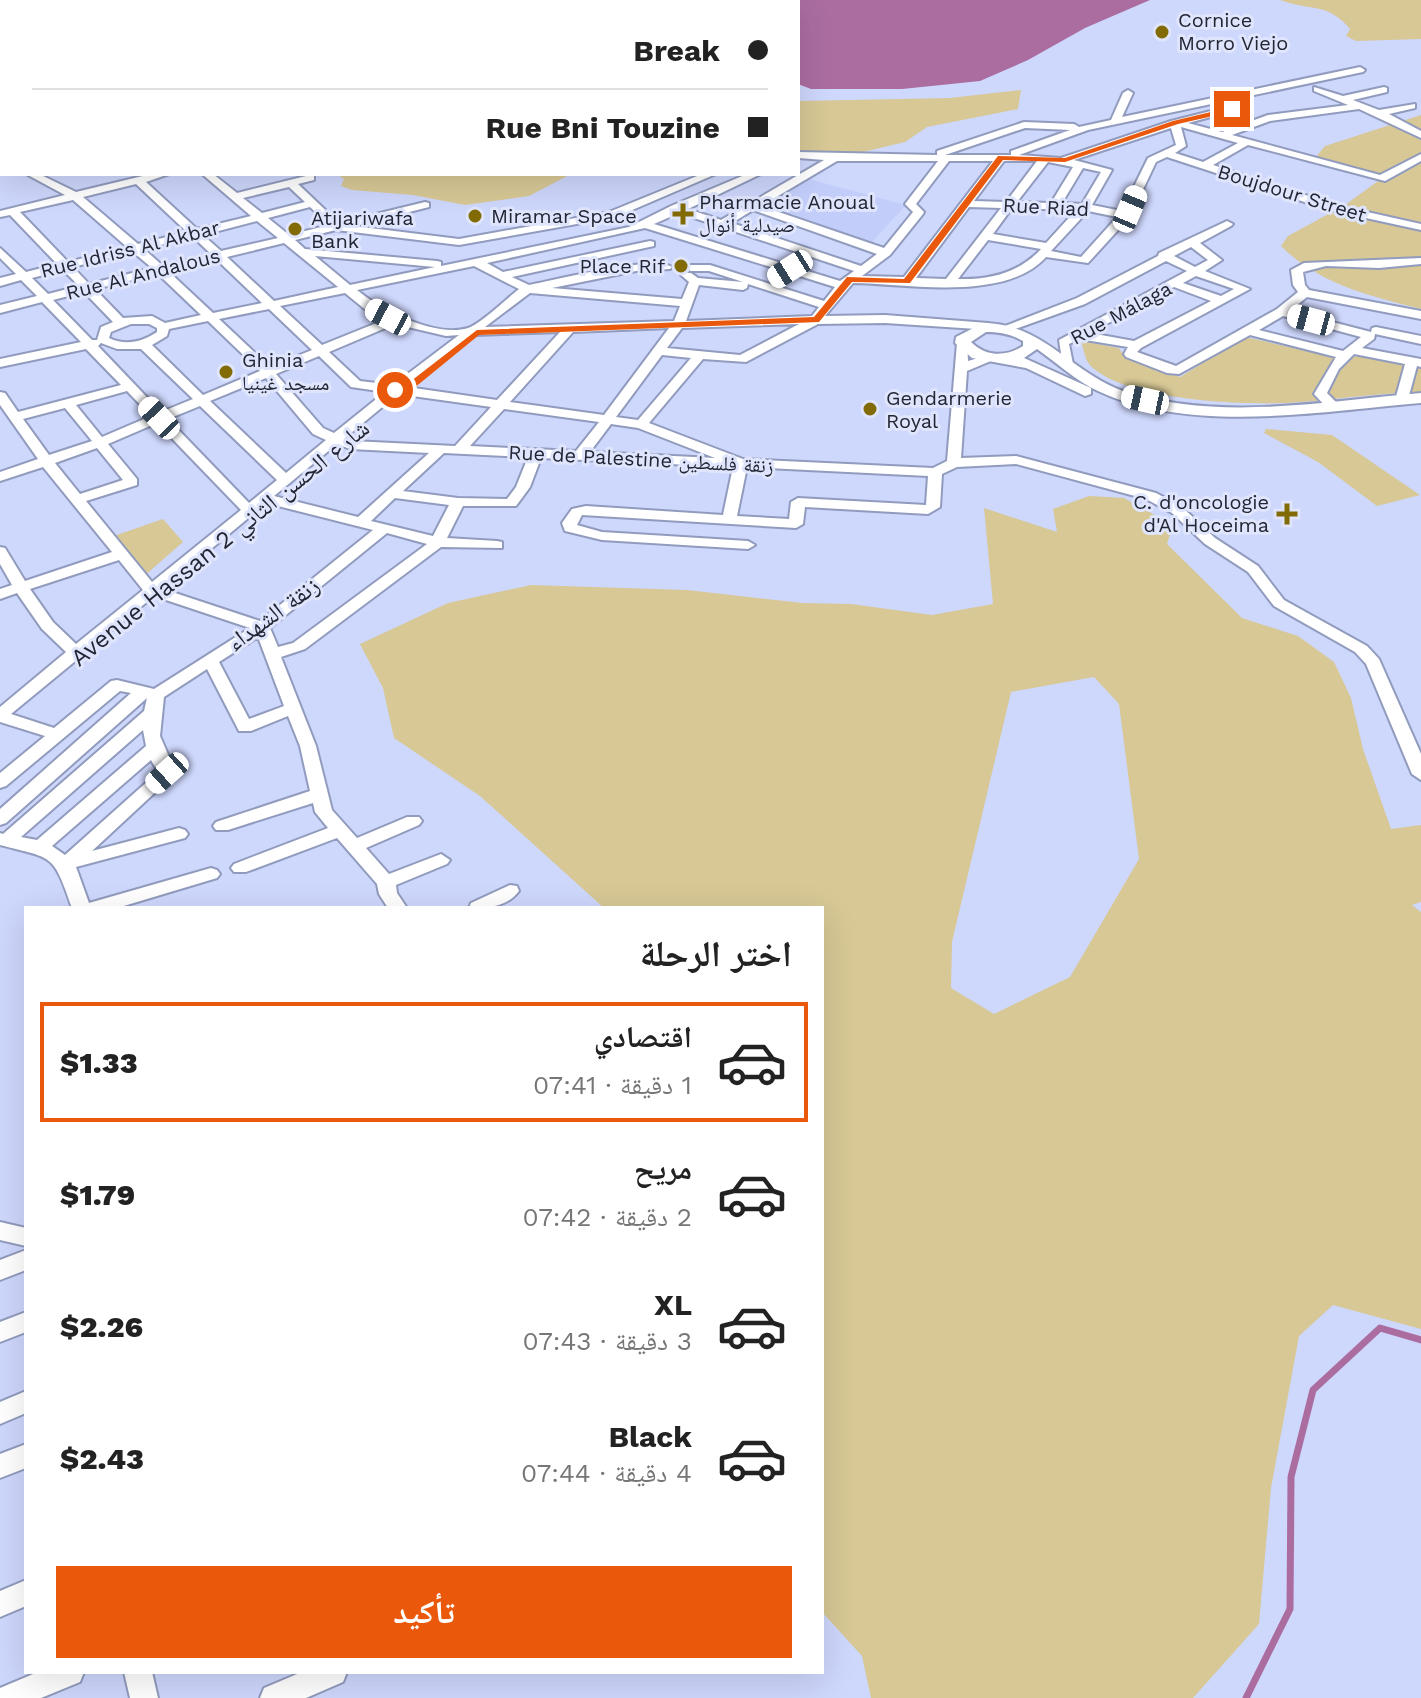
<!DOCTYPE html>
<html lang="ar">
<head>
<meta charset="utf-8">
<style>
  :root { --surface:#fff; --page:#f6f6f6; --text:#222; --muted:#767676; --line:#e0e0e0; --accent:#ea580c }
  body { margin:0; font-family:"Work Sans","Noto Naskh Arabic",sans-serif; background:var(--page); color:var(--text); direction:rtl; height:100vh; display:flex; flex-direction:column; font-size:30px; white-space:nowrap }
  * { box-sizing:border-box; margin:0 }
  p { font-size:26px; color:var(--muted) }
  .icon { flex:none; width:44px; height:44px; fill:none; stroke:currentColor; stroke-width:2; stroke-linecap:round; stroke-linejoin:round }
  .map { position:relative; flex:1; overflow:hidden; direction:ltr }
  .drawer { position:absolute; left:24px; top:906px; width:800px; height:768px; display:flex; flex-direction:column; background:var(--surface); border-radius:0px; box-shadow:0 8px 32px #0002; direction:rtl }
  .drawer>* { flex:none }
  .banner { position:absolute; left:0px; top:0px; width:800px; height:176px; box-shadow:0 8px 32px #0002; direction:rtl; display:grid; align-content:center; height:176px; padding:0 32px; background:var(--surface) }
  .end { position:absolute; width:36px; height:36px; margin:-18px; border:10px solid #ea580c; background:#fff; box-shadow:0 0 0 4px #fff }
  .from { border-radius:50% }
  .car { position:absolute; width:24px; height:48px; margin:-24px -12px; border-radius:10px; box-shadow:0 0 6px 2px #0007; background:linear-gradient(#fff 24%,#345 0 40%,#fff 0 76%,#345 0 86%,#fff 0) }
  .banner b { display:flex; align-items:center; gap:28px; height:76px; font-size:30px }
  .banner b+b { border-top:2px solid var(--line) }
  .banner i { width:20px; height:20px; background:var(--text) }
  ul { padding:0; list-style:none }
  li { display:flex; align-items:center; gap:24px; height:120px; margin:0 16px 12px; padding:0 16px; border:4px solid transparent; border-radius:0px }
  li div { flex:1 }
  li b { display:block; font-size:30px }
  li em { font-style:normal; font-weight:800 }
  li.current { border-color:var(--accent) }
  li>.icon { width:72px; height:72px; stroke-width:1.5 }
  h2 { padding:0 32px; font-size:36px; line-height:96px }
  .primary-button { display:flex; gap:16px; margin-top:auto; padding:16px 32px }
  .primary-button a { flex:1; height:92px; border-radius:0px; background:var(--accent); color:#fff; font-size:32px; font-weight:800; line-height:92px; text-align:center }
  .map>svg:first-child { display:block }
  .built { fill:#c2cdf9 }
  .green { fill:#d7c895; fill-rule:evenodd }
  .water { fill:#ab6da0 }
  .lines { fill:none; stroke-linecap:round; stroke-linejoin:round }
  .stream { stroke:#ab6da0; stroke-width:7 }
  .minor-casing { stroke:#919bbd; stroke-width:4 }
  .major-casing { stroke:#919bbd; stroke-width:4 }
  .minor { fill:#fff; fill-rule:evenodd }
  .major { fill:#fff; fill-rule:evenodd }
  .route { fill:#ea580c }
  .poi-dot { fill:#826b05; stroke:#dfe5fc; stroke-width:3 }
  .labels { text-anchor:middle; stroke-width:6; stroke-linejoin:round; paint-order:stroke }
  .far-poi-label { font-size:20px; fill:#222533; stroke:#dfe5fc; text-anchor:start }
  .far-street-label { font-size:20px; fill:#222533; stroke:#dfe5fc }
  .street-label { font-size:24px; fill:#222533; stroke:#dfe5fc }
</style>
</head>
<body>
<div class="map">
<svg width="1421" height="1698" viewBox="0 0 1421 1698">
  <rect width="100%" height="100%" fill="#ced7fc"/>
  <!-- built -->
  <path class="built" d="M808,179L906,205L872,242L760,207Z"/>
  <!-- green -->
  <g class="green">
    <path d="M1280,0H1421V39L1356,41L1346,36L1350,29C1328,2 1309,11 1280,0Z"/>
    <path d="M1021,90L1018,109L927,127L905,142L859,153L798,152V101L950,98Z"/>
    <path d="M1421,115V309C1370,296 1319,284 1281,246L1288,236L1345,205L1385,176L1316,157L1325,146Z"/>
    <path d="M337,174H571L529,196L465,205L413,195L352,190L341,186L344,179Z"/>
    <path d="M1245,337L1342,359L1358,356L1421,367V393C1375,392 1331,401 1285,403C1239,405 1121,400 1089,364C1085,359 1083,347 1081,341L1119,348L1124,356L1180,377Z"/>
    <path d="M1266,429L1332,435L1420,495L1377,506L1318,462L1264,433Z"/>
    <path d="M1089,496L1124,498L1173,525L1167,544L1242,618L1298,636L1334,662L1351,698L1363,749L1391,829L1421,825V902L1412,905L1421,912V1329L1333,1305L1299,1336L1271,1488L1259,1624L1193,1698H871L862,1656L822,1612V908H604L480,796L394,738L383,688L360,644L448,603L531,585L687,590L803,603L851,604L932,615L993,604L984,508L1057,532L1053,509ZM1094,677L1119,704L1139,859L1070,977L994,1014L951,988L952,942L1011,692Z"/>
    <path d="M163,519L183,542L143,577L114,536Z"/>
  </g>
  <!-- water -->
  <path class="water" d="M491,0H1150L1085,28L1028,60L980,81L902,89H811L798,84V2Z"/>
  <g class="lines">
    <!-- stream -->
    <path class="stream" d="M1246,1698L1290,1609L1291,1477L1313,1390L1380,1328L1421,1340"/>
    <defs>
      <g id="minor">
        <path d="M174,0H194L192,2Z"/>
        <path d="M2,35V43L0,44V36Z"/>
        <path d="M1360,67L1365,70L1363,72L1088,130L1019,155L1061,158L1171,121L1219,109L1224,112L1222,114L1188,123L1222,132L1268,115L1348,105L1314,91V87L1343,96L1384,87L1387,88V92L1353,100L1379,110L1415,104V108L1389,114L1421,131V138L1359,109L1270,121L1232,135L1380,175L1421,154V161L1385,181L1248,145L1213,165L1336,205L1421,224V230L1329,210L1167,157L1156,162L1130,217L1088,263L1046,257C1006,302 908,284 853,283L825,316L885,315L988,323L994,327L992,330L885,323L818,324L746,362L703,359L649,423L743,459L933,468L947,461L957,343L967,340L968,361L992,354L998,358L967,371L961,458L1016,456L1156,493L1182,507L1215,538L1258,566L1284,600L1367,646L1379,659L1421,754V780L1412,774L1366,664L1355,652L1274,606L1248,572L1205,544L1172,513L1146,499L1016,464L957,467L942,474L940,507L928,514L805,507L803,524L796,528L582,515L577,525L602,532L748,541L755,545L748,549L602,540L565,531L562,523L572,509L586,506L723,515L733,467L541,458L530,487L516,506H463L447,538L497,541L502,542V548L441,547L305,649L281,657L316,746L332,810L357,838L407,817H419L422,821L419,825L366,848L389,874L441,854L450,860L447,864L396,885L397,893L407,908H388L379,894L377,884L337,838L246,872H234L231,868L234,864L328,828L315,812L313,803L228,830H216L213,826L216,822L310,791L300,746L288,716L251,731H239L207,669L164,697L160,736L176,773L92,851L179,828L185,830L188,834L185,838L76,867L89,903L211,868L217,870L220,874L217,878L117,908H72C53,853 54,859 0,845V833L3,834L144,711L147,698L6,823L0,825V809L131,693L120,691L6,786L0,788V773L45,736L0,722V707L66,652L42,629L17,593L0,599V589L12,585L0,564V547L5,548L25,581L112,552L43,467L0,481V472L38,459L0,405V392L5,393L18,412L121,385L86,349L0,367V359L81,342L42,302L0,313V305L37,296L21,280L0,286V278L16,274L0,258V248L26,272L57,264L10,215L0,217V211L65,195L26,174H39L76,192L151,174H169L146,182L197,229L251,216L202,174H213L237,193L310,175L314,176V180L298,184L339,223L425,202L429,203V207L354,226L459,239L609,212L702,174H716L616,217L459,245L336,230L295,240L305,249L437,261L441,262V266L629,227L671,206L747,174H761L688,209L721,220L824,160L798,158V152L937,155V151L1024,122L1074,124L1079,127L1111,120L1123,93L1128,90L1133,93L1122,117ZM1181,127L1238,143L1203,162L1175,153L1186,146ZM1025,128L1070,130L1011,151V155H945ZM1171,128L1176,145L1148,158L1122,211L1092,205L1112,170L1074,160ZM837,161H938L905,204L913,212L884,248L761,206ZM949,161H993L904,277L862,276L890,255L923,214L924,212L916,204ZM1004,161H1037L1006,202L974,201ZM1048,162L1073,167L1051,203L1017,202ZM1083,168L1101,172L1082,204L1062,203ZM136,184L187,232L138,244L83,197ZM289,187L305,202L262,213L243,198ZM73,200L127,247L68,262L20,212ZM310,207L329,225L289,235L268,218ZM969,207L1001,208L946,279L916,278ZM1012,208L1076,210L1046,243L993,234ZM753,210L877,254L861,266L732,223ZM1088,211L1117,217L1081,257L1051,251ZM679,213L854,271L840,281L654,224ZM257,221L278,238L221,251L203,235ZM645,228L835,287L824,301L710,265H691L685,268L691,271H709L743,282L698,278L691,273H683L681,275L689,282L682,299L552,288L636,271L670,269L672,267C654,255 555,280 529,285L512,277L654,246V242L650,241L503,272L487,263ZM193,237L211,254L163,266L144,249ZM988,240L1041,249C1019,273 990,280 958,279ZM284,243L338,287L274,301L227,257ZM133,252L152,268L89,284L73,267ZM315,256L435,267L350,285ZM216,259L262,303L213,313L168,271ZM474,266L519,289C506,299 482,323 468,328C436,338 381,310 357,290ZM63,270L79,286L48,294L32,278ZM158,274L201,315L165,323L152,316L123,318L95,289ZM748,284L819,307L812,316L686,321L699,285L743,290L747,288ZM84,292L113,322L101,327L97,340H92L53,300ZM345,293L367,311L384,320L322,345L280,306ZM530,293L680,306L674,321L485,327ZM269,309L312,350L270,367L219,319ZM208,321L260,371L203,395L152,345L167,336L169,329ZM131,324H149L157,328V332C142,342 126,346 109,338L111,332ZM395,324L446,336L459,335L393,385L360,381L329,352ZM799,324L740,355L667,348L682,328ZM669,328L604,415L510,402L573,332ZM560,332L497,400L407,387L475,335ZM101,343L117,349H141L193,399L161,412L98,346ZM662,355L691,358L638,420L616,417ZM319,356L351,387L385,392L334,433L323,428L276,374ZM266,378L313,434L326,440L286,473L210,401ZM127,391L151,416L102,437L76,405ZM398,394L491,407L455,446L352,441L345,438ZM200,406L277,480L249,503L168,419ZM65,408L92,441L49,455L23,419ZM504,409L599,422L576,451L470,446ZM157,423L241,510L152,582L86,501L137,485V479L108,444ZM611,424L638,428L715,458L590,452ZM337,444L350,449L429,453L358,517L274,496ZM97,448L123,480L80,494L55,463ZM444,453L528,457L516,487L507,499L458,498L403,491ZM747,467L928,476L926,505L798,498L791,502L789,519L737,516ZM395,498L449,505L433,536L371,521ZM266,503L373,530L260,621L163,589L252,515H263L265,512L260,508ZM387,533L427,544L293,643L278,647L270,628ZM119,560L143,590L76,644L53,622L30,589ZM154,596L250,628L154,689L117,680L111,681L54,728L11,714L79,658H90L92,655L88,651ZM258,637L284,706L249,719L219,662ZM143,730L146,746L37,840L21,837ZM151,760L158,772L65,855L52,846Z"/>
        <rect x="0" y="110" width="2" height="6"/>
        <rect x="0" y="157" width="2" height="6"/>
        <path d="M1227,221L1233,224L1231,226L1200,243L1222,260L1205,271L1250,289L1141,348L1137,352L1176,366L1277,309L1298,292L1293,285L1291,270L1304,263L1421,258V264L1379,268L1326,266L1303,272L1305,285L1309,290L1421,311V319L1307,297L1290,311L1371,332L1372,328L1376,327L1421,336V344L1375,334L1374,339L1362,348L1421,359V367L1417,366L1407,403L1395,400L1405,364L1354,354L1339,369L1327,393L1342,408L1330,411L1314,394L1336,357L1250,335L1179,374L1167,373L1126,357L1124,354L1128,347L1079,339L1069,344L1073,364L1063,367L1059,340L1187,271L1166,261L1085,304L1010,331L1000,328L1077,298L1158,256L1159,253ZM1191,247L1208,260L1195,267L1174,256ZM1196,276L1234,289L1221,296L1183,283ZM1174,287L1211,301L1134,341L1090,333ZM1283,316L1361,337L1343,351L1259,330Z"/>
        <path d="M510,885L517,886L519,891C507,907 488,908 469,908L471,903Z"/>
        <path d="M0,1222L26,1228V1246L0,1240Z"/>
        <path d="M26,1250V1270L0,1280V1260Z"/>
        <path d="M26,1312V1332L0,1342V1322Z"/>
        <path d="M26,1391V1413L0,1424V1402Z"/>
        <path d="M26,1444V1468L0,1478V1454Z"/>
        <path d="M26,1580V1606L0,1617V1591Z"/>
        <path d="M38,1672H84L80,1682L41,1698H0V1688Z"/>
        <path d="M124,1672H152L158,1698H130Z"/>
        <path d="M302,1672H347L343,1682L306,1698H260L264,1688Z"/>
      </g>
      <path id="major" d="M983,323C1042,323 1072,373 1123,391C1219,422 1324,401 1421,393V403C1322,411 1191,435 1098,391C1076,381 1057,363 1037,349L1024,358L1091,388V394L1085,396L1026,368L972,358L955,343L956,337ZM986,332C999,332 1011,334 1023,341V346C1006,357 986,357 971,342Z"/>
    </defs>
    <!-- minor casing -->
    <use href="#minor" class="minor-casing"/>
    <!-- major casing -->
    <use href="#major" class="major-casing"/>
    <!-- minor -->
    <use href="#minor" class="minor"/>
    <!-- major -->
    <use href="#major" class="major"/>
  </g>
  <!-- route -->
  <path class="route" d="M1232,107L1235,111L1178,124L1065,162L1003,160L910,283L852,282L819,322L479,335L408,393L390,390L402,388L477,330L814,317L847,277L904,279L998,156L1065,158L1173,121Z"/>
  <!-- markers -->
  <g class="poi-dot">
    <circle cx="1162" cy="32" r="8"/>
    <path d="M679 202h8v8h8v8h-8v8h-8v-8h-8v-8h8z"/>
    <circle cx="475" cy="216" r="8"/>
    <circle cx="295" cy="229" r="8"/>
    <circle cx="681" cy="266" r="8"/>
    <circle cx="226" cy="372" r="8"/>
    <circle cx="870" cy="409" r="8"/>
    <path d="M1283 502h8v8h8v8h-8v8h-8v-8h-8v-8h8z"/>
  </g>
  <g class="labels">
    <!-- far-poi labels -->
    <g class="far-poi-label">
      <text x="1178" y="27">Cornice<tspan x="1178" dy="23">Morro Viejo</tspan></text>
      <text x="699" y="209">Pharmacie Anoual<tspan x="699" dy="23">صيدلية أنوال</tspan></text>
      <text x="491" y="223">Miramar Space</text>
      <text x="311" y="225">Atijariwafa<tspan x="311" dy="23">Bank</tspan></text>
      <text x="665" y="273" text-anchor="end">Place Rif</text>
      <text x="242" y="367">Ghinia<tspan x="242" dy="23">مسجد غينيا</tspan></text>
      <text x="886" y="405">Gendarmerie<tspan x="886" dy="23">Royal</tspan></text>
      <text x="1269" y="509" text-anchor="end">C. d'oncologie<tspan x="1269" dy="23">d'Al Hoceima</tspan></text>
    </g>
    <!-- far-street labels -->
    <g class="far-street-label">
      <text transform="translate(1292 193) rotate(17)" y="7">Boujdour Street</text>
      <text transform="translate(1046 207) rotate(3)" y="7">Rue Riad</text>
      <text transform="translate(130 249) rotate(-14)" y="7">Rue Idriss Al Akbar</text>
      <text transform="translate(143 274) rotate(-14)" y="7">Rue Al Andalous</text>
      <text transform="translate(1121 313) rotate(-28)" y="7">Rue Málaga</text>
      <text transform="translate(641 459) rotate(3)" y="7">Rue de Palestine زنقة فلسطين</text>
    </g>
    <!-- street labels -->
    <g class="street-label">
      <text transform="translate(220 543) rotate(-39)" y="8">Avenue Hassan 2 شارع الحسن الثاني</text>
      <text transform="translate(273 614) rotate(-36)" y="8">زنقة الشهداء</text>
    </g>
  </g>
</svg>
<i class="end from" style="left:395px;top:390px"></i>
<i class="end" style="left:1232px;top:109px"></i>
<i class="car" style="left:1130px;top:209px;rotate:23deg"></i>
<i class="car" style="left:790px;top:269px;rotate:238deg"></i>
<i class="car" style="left:388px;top:317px;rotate:298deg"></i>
<i class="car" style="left:1311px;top:320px;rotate:285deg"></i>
<i class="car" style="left:1145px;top:400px;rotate:282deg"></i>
<i class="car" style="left:159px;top:418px;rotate:317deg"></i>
<i class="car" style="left:167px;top:773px;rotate:228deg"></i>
<div class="banner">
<b><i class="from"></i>Break</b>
<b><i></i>Rue Bni Touzine</b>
</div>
<section class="drawer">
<h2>اختر الرحلة</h2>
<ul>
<li class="current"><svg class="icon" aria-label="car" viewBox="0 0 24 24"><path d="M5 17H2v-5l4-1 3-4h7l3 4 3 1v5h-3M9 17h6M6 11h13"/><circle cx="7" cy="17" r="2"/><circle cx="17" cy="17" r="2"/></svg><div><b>اقتصادي</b><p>1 دقيقة · 07:41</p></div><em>$1.33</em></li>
<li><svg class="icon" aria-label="car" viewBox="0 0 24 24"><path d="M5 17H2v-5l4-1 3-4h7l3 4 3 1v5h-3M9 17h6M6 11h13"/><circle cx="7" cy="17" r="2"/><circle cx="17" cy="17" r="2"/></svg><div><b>مريح</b><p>2 دقيقة · 07:42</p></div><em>$1.79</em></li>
<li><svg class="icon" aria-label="car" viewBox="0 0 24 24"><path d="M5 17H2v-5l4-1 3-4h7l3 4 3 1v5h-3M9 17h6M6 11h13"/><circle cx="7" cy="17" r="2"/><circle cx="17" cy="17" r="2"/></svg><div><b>XL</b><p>3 دقيقة · 07:43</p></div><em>$2.26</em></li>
<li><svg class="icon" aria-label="car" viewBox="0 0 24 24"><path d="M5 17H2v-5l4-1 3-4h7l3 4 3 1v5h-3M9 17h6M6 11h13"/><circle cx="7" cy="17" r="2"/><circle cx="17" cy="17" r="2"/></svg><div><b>Black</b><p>4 دقيقة · 07:44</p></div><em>$2.43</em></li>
</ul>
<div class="primary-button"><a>تأكيد</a></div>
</section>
</div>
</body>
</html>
